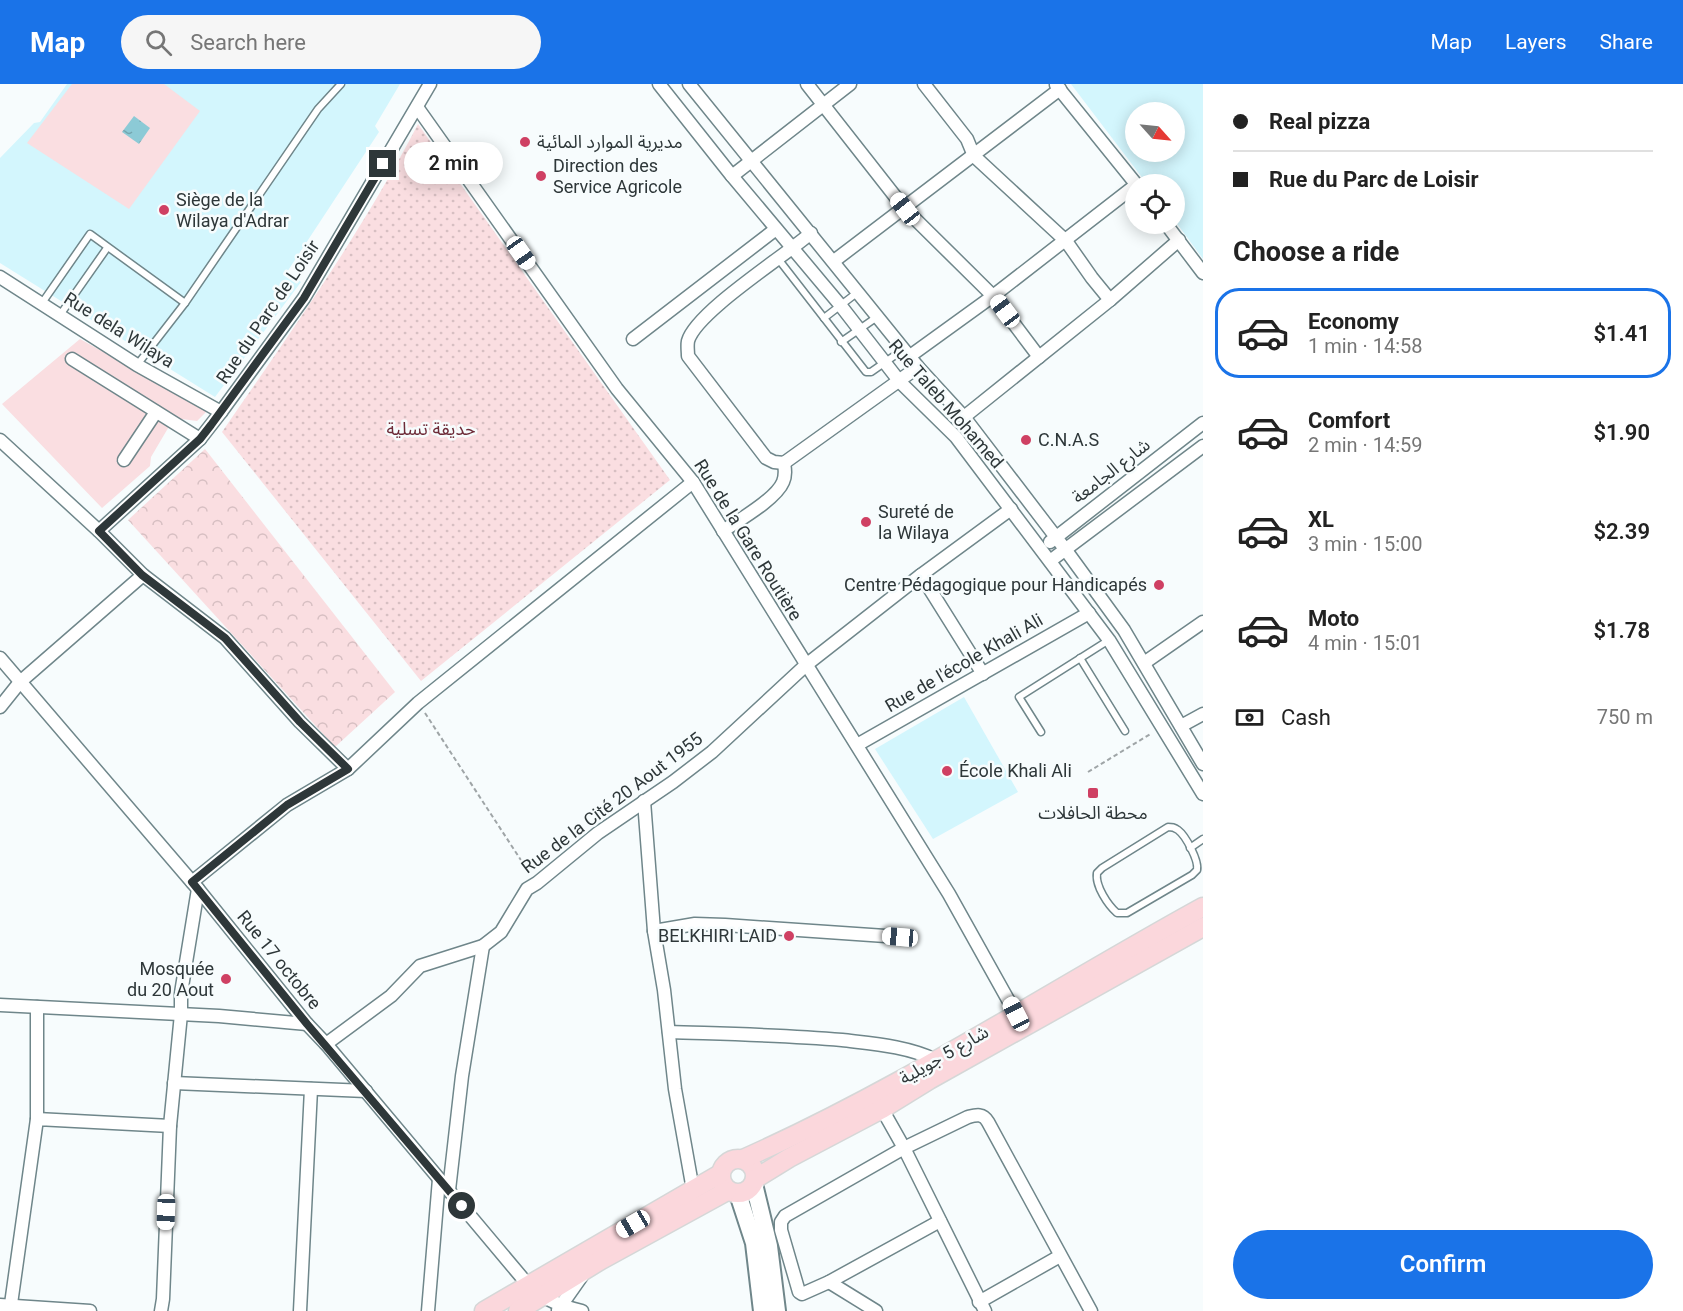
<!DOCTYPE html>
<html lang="en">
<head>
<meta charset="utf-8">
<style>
  :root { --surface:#fff; --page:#f6f6f6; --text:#222; --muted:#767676; --line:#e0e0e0; --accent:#1a73e8 }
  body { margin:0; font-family:Roboto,"Noto Sans Arabic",sans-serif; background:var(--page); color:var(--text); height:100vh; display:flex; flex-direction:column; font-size:22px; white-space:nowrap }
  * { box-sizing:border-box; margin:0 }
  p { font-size:20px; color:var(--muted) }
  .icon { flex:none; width:33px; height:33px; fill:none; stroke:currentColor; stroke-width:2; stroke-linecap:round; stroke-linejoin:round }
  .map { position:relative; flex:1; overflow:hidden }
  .details { display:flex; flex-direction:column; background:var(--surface); width:480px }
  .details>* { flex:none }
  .top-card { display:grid; align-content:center; height:132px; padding:0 30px; background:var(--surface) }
  .needle { width:39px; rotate:117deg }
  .buttons { position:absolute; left:1125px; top:18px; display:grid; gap:12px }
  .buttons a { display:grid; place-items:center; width:60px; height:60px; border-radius:50%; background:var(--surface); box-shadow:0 3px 15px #0003; font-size:30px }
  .end { position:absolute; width:27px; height:27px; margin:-14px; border:8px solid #2e3739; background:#fff; box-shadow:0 0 0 3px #fff }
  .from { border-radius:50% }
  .bubble { position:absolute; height:42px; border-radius:21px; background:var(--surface); box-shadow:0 3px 15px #0003; font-size:20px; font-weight:600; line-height:42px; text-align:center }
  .car { position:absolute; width:18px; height:36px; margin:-18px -9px; border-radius:8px; box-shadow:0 0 4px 2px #0007; background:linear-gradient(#fff 24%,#345 0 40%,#fff 0 76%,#345 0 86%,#fff 0) }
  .top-card b { display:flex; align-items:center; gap:21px; height:57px; font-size:22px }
  .top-card b+b { border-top:2px solid var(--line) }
  .top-card i { width:15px; height:15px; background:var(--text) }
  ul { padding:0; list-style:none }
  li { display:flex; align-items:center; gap:18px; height:90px; margin:0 12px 9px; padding:0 18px; border:3px solid transparent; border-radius:24px }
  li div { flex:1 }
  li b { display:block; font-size:22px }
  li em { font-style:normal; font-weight:600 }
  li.selected { border-color:var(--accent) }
  li>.icon { width:54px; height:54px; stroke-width:1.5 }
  h2 { padding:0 30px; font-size:27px; line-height:72px }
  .pay { display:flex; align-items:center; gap:15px; height:66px; padding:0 30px; font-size:22px }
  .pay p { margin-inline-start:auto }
  .action { display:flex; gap:12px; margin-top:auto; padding:12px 30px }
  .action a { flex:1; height:69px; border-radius:36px; background:var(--accent); color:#fff; font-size:24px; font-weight:600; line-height:69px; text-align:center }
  header { display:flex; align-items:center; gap:36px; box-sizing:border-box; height:84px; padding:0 30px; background:var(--accent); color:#fff }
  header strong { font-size:28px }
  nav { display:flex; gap:33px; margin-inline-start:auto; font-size:21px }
  .search { width:420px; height:54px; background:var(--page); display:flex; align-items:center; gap:15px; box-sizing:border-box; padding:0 21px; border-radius:33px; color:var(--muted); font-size:22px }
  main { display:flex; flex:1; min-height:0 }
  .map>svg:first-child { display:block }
  .built { fill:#d3f6fd; fill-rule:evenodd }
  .green { fill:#fadee1 }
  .forest { fill:url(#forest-crowns) }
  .garden { fill:url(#garden-dots) }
  .water { fill:url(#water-ripples) }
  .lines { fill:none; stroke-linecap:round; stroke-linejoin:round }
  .service-casing { stroke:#6f868a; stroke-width:9 }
  .minor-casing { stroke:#6f868a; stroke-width:15 }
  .secondary-casing { stroke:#6f868a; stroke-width:20 }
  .primary-casing { stroke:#d5d7d7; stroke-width:21 }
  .path { stroke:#9fa5a7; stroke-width:2; stroke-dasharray:4.5 3; stroke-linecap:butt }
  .service { stroke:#fff; stroke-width:6 }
  .minor { stroke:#fff; stroke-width:12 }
  .secondary { stroke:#fff; stroke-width:16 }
  .primary { stroke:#fbd7dc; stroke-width:18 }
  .route { stroke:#2e3739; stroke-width:8 }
  .poi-dot { fill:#cf4063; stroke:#f7fcfd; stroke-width:2 }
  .labels { text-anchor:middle; stroke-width:5; stroke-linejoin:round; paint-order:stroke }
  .poi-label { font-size:18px; fill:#2e3739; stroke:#f7fcfd; text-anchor:start }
  .street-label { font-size:18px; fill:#2e3739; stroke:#f7fcfd }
  .park-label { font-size:18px; fill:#6d2b38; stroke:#f7fcfd }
</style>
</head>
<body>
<header>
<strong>Map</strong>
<div class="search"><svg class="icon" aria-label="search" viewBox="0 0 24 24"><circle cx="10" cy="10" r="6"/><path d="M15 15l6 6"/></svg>Search here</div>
<nav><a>Map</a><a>Layers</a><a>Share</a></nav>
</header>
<main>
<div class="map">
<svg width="1203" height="1227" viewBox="0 0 1203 1227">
  <defs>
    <pattern id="forest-crowns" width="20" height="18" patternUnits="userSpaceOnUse" patternTransform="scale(1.5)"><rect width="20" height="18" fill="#fadee1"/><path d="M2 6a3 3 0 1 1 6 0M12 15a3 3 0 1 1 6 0" fill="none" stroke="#d7bfc2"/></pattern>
    <pattern id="garden-dots" width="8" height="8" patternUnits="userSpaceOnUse" patternTransform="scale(1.5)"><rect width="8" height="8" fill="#fadee1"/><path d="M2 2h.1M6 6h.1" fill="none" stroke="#d7bfc2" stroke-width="1.8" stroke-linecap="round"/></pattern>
    <pattern id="water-ripples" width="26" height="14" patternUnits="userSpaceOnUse" patternTransform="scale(1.5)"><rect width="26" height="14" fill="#8ccad6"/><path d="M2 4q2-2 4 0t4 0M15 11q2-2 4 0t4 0" fill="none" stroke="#73a5af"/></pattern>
  </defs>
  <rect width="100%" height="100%" fill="#f7fcfd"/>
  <!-- built -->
  <g class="built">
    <path d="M67,0H400L375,42L379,48L287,188L301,198L215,313L0,179V74L34,39L40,38Z"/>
    <path d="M1071,0H1203V175L1175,137L1174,100H1147ZM1136,28H1174V68H1136Z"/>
    <path d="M964,613L1018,708L933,755L875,665Z"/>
  </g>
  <!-- green -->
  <g class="green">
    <path d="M72,0H164L200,27L129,125L27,59Z"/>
    <path d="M80,255L208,326L197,337L174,334L151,373L150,382L102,424L2,320Z"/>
  </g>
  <!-- forest -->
  <path class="forest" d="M205,365L395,608L335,663L128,436Z"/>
  <!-- garden -->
  <path class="garden" d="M418,40L670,396L421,597L222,348C291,248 362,148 418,40Z"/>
  <!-- water -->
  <path class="water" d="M134,32L150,44L139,60L122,48Z"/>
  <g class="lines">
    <defs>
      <g id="service">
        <path d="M779,176L866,288H871L904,265"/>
        <path d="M42,219L90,150L185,219"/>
        <path d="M60,231L107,164"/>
        <path d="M824,234L858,208"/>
        <path d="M841,258L877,233"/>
        <path d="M137,281L185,219L318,25L341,0"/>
        <path d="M1080,574L1125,647"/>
        <path d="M1041,648L1019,613L1109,556"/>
        <path d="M1168,743C1172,743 1174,743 1178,746C1186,752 1199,777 1197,786L1192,791L1127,829H1117C1108,821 1095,802 1097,789L1102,784Z"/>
        <path d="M1190,764L1203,755"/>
      </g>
      <g id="minor">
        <path d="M659,0L732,92L841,222L900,298L956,353L1109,556L1203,710"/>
        <path d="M689,0L918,283L964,333L1065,465L1124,546L1203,680"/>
        <path d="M807,0L905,125L993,212L1039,273"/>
        <path d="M924,0L967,55L974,72L1066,157L1092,194L1110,216"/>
        <path d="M1056,1L1136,100"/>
        <path d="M417,23L617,305L693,398L949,810L1016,930"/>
        <path d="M732,92L850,0"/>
        <path d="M1166,140L1203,189"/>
        <path d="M811,149C785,172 696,228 688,257C687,262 688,267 688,272L766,374L774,378L784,379L918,283"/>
        <path d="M834,177L1060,5"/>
        <path d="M0,193L137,281L221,328"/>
        <path d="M633,255L776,145"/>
        <path d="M910,272L993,212L1136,101"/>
        <path d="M72,275L200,355"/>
        <path d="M964,333L1110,216L1179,156"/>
        <path d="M0,356L99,447L143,491L225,554L300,638L348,685"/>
        <path d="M124,376L156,328"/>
        <path d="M99,447L200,355L221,328L304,214L430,0"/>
        <path d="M723,447C739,436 776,415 783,398C786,391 785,385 784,379"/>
        <path d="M1050,458L1203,339"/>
        <path d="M1050,477L1203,362"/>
        <path d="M921,491L983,590"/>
        <path d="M0,574L198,805L307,940L326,960L529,1202C545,1216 561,1222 582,1227"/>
        <path d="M1144,579L1203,538"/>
        <path d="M0,623L20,598L143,491"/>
        <path d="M1181,642L1203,630"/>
        <path d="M857,661L1089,529"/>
        <path d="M644,717L654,847L664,906L675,1005L693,1106"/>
        <path d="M192,798L287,721L348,685L418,619L693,398"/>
        <path d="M654,847L695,840L725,841L900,853"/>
        <path d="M0,921L219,932L307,940"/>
        <path d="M669,948C727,950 785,951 842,956C875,960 906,962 936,976"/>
        <path d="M326,960L391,912L420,882L483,862L501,848L527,805L537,799L598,749L673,698L712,668L806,581L921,491L1011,425"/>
        <path d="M174,999L366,1007"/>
        <path d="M882,1025L904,1064L985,1227"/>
        <path d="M37,1035V923"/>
        <path d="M449,1106L462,992L483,862"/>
        <path d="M940,1137L829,1198L802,1210L799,1208L781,1146V1138L785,1132L904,1064L968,1033C976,1031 983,1029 988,1038L1091,1227"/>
        <path d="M829,1198L876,1227"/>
        <path d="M979,1218L1060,1172"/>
        <path d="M11,1220L37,1035L170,1042"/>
        <path d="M0,1221L90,1227"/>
        <path d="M558,1226L584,1189"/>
        <path d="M161,1227L163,1215L170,1042L181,930V909L198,805"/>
        <path d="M300,1227L311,1005"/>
        <path d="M428,1227L439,1095"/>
      </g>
      <g id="secondary">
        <path d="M754,1100L769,1162L777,1227"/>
        <path d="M738,1110L754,1159L762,1227"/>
      </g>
      <g id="primary">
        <circle cx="738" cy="1092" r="17"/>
        <path d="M743,1075C903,1004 1050,907 1203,823"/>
        <path d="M755,1095L789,1074L882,1025L929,996L1203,843"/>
        <path d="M484,1227L720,1090"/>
        <path d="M518,1227L601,1176L727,1107"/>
      </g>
    </defs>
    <!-- service casing -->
    <use href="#service" class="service-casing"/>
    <!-- minor casing -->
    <use href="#minor" class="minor-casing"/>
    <!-- secondary casing -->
    <use href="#secondary" class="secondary-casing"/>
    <!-- primary casing -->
    <use href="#primary" class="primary-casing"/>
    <!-- path -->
    <g class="path">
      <path d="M425,629L530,790"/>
      <path d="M1088,688L1152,649"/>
    </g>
    <!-- service -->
    <use href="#service" class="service"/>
    <!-- minor -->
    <use href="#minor" class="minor"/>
    <!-- secondary -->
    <use href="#secondary" class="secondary"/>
    <!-- primary -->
    <use href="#primary" class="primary"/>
  </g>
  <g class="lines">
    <!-- route -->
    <path class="route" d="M383,80L304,214L211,341L200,355L99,447L142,491L225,554L300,638L348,685L287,721L192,798L307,940L462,1122"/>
  </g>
  <!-- markers -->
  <g class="poi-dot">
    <circle cx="525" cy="58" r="6"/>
    <circle cx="541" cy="92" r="6"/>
    <circle cx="164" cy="126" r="6"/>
    <circle cx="1026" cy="356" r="6"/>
    <circle cx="866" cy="438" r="6"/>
    <circle cx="1159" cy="501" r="6"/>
    <circle cx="947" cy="687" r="6"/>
    <rect x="1087" y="703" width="12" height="12" rx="3"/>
    <circle cx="789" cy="852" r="6"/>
    <circle cx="226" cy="895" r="6"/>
  </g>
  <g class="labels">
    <!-- poi labels -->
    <g class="poi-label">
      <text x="537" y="64">مديرية الموارد المائية</text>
      <text x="553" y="88">Direction des<tspan x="553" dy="21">Service Agricole</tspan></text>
      <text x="176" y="122">Siège de la<tspan x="176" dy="21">Wilaya d'Adrar</tspan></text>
      <text x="1038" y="362">C.N.A.S</text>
      <text x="878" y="434">Sureté de<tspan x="878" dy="21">la Wilaya</tspan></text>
      <text x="1147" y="507" text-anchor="end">Centre Pédagogique pour Handicapés</text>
      <text x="959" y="693">École Khali Ali</text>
      <text x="1093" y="735" text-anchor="middle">محطة الحافلات</text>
      <text x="777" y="858" text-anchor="end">BELKHIRI LAID</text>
      <text x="214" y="891" text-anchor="end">Mosquée<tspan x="214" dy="21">du 20 Aout</tspan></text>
    </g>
    <!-- street labels -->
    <g class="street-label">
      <text transform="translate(268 228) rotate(-56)" y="6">Rue du Parc de Loisir</text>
      <text transform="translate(119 246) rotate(32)" y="6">Rue dela Wilaya</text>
      <text transform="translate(946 320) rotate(49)" y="6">Rue Taleb Mohamed</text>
      <text transform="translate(1111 387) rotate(-38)" y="6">شارع الجامعة</text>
      <text transform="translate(748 456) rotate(58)" y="6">Rue de la Gare Routière</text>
      <text transform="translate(964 579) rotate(-30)" y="6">Rue de l'école Khali Ali</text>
      <text transform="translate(612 719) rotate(-37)" y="6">Rue de la Cité 20 Aout 1955</text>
      <text transform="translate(279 876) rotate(51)" y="6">Rue 17 octobre</text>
      <text transform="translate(944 971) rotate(-30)" y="6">شارع 5 جويلية</text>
    </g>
    <!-- park labels -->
    <g class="park-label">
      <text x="431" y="351">حديقة تسلية</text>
    </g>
  </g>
</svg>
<div class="buttons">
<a><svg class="needle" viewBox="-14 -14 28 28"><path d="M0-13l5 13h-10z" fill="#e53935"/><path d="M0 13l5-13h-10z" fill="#767676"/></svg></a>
<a><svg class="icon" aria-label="locate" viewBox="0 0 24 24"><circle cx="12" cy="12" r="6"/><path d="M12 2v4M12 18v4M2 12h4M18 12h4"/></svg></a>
</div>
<i class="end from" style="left:462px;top:1122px"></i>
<i class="end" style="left:383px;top:80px"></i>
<div class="bubble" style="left:404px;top:58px;width:99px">2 min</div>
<i class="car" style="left:905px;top:125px;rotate:322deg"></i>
<i class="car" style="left:521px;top:169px;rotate:145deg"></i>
<i class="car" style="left:1005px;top:227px;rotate:323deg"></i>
<i class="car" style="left:900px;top:853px;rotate:275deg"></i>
<i class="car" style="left:1016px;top:930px;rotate:333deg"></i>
<i class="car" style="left:166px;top:1128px;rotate:182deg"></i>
<i class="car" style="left:633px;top:1140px;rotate:240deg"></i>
</div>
<section class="details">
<div class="top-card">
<b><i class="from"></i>Real pizza</b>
<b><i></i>Rue du Parc de Loisir</b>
</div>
<h2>Choose a ride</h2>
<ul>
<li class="selected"><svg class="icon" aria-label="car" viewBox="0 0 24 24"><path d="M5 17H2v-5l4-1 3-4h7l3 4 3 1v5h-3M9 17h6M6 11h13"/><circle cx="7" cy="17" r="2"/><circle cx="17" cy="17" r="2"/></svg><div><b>Economy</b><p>1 min · 14:58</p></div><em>$1.41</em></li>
<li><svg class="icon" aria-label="car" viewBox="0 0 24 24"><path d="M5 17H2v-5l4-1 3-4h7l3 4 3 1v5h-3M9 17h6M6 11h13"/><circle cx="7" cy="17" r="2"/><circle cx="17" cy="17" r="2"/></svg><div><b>Comfort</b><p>2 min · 14:59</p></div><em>$1.90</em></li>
<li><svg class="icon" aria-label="car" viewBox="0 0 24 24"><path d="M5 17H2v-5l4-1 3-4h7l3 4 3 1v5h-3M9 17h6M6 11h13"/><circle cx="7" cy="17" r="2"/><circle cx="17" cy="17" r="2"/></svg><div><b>XL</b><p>3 min · 15:00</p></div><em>$2.39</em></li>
<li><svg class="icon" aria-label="car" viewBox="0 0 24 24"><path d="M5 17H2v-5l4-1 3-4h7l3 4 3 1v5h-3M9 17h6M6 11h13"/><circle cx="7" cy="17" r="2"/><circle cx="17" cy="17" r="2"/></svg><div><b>Moto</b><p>4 min · 15:01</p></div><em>$1.78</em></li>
</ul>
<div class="pay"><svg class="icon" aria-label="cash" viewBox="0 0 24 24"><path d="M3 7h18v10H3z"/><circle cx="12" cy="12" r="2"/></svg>Cash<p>750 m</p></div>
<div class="action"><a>Confirm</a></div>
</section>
</main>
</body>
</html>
